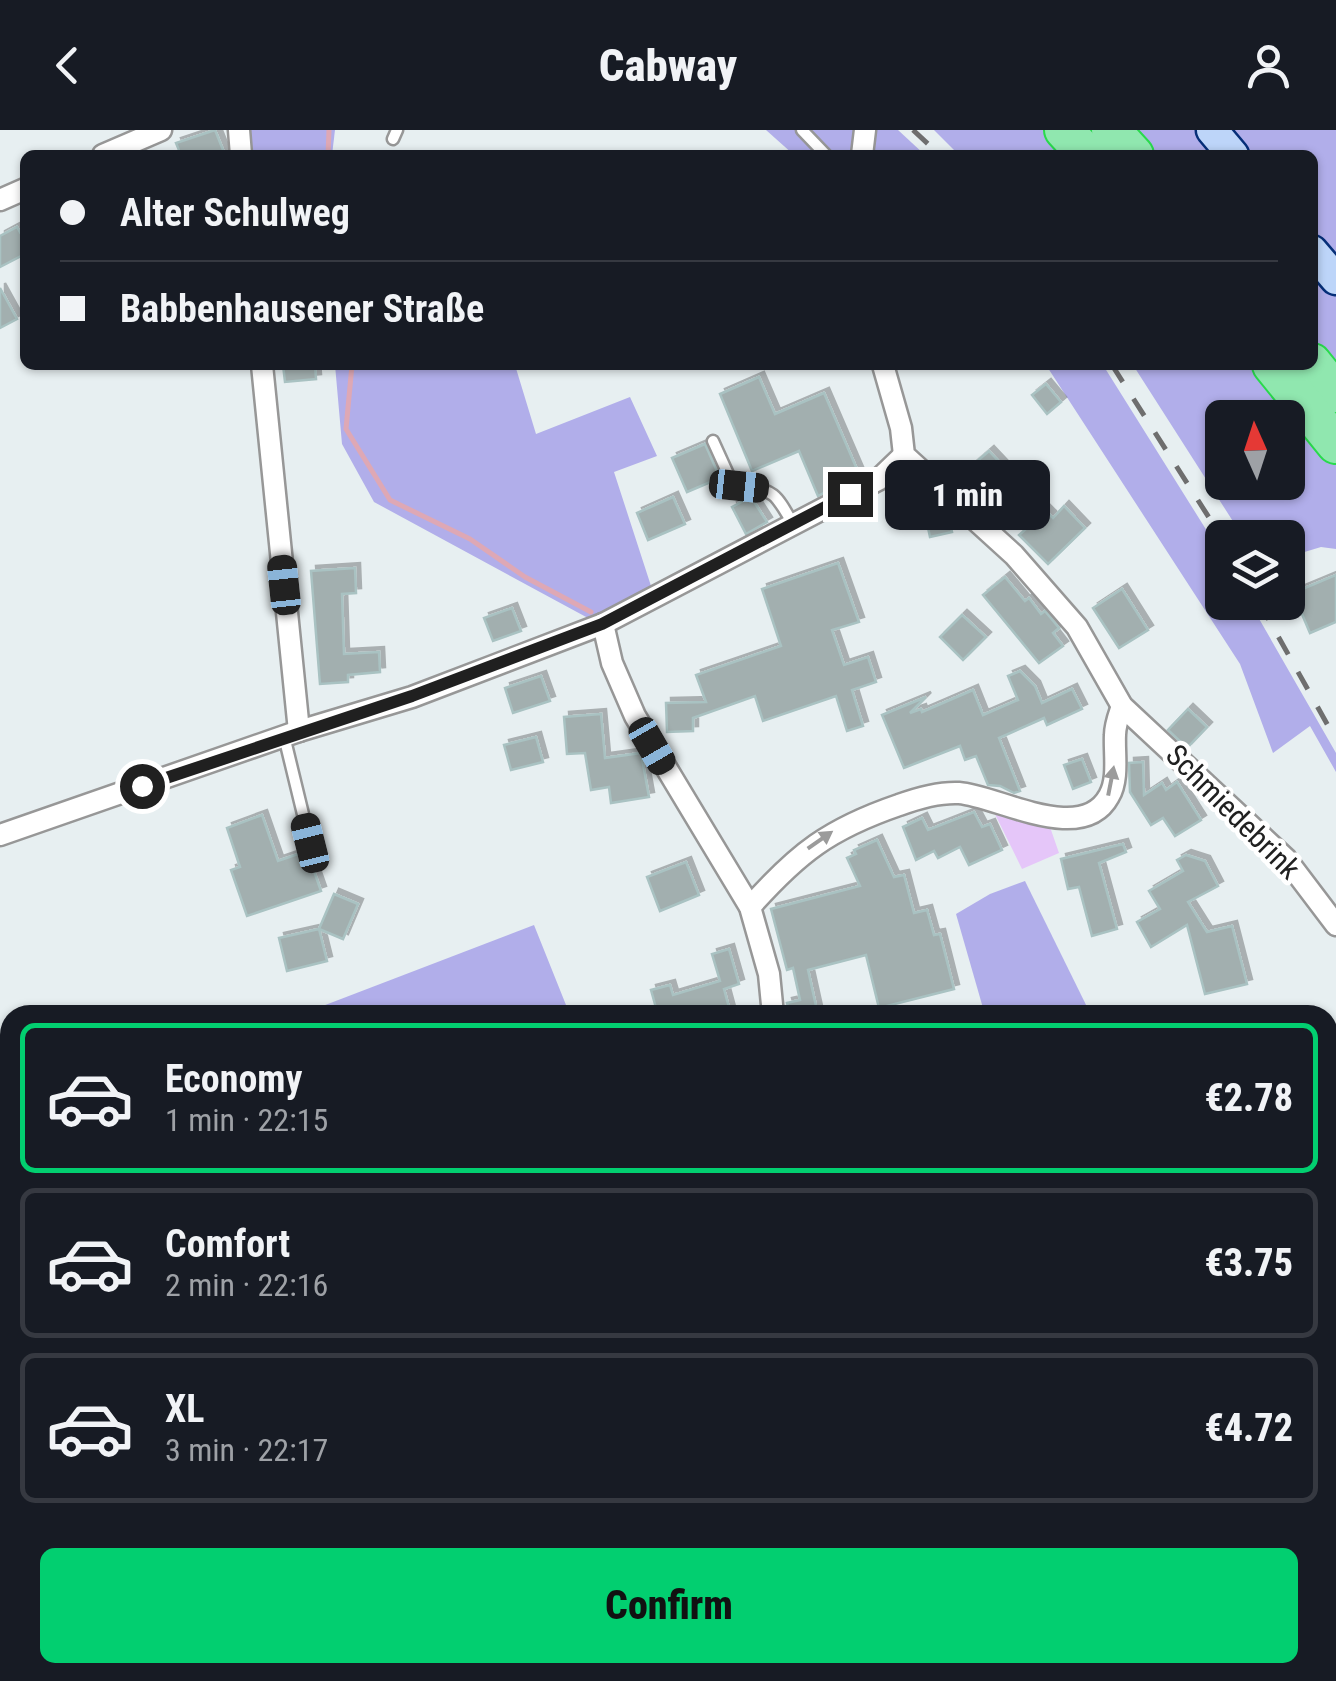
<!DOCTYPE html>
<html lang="en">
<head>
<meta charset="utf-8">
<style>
  :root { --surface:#171b24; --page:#20242c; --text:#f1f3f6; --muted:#9ea1a6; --line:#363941; --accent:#02cf70 }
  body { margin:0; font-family:"Roboto Condensed",sans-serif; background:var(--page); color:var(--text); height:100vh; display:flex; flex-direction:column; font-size:38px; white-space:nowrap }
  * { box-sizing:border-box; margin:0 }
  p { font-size:32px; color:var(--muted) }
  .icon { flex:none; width:55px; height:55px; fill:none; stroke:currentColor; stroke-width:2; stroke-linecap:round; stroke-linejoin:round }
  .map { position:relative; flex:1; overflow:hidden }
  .panel { position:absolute; left:0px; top:875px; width:1338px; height:678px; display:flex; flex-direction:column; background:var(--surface); border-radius:30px 30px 0 0; box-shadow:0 2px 8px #0004 }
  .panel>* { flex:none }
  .hud { position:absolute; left:20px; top:20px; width:1298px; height:220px; border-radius:15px; box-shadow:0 2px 8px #0004; display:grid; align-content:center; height:220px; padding:0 40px; background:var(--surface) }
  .needle { width:65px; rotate:357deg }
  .fabs { position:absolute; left:1205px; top:270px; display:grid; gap:20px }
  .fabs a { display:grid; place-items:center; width:100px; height:100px; border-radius:15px; background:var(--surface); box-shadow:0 2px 8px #0004; font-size:50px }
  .end { position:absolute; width:45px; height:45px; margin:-22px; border:12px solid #202020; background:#fff; box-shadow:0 0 0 5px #fff }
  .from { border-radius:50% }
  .bubble { position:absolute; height:70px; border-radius:15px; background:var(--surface); box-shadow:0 2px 8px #0004; font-size:32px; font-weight:800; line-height:70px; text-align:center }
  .car { position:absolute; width:30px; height:60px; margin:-30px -15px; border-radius:12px; box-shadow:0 0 8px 2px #0007; background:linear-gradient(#222 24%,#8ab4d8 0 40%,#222 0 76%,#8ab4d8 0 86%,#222 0) }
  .hud b { display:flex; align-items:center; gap:35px; height:95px; font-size:38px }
  .hud b+b { border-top:2px solid var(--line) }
  .hud i { width:25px; height:25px; background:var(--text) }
  ul { padding:18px 0 0; list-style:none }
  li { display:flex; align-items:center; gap:30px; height:150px; margin:0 20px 15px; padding:0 20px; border:5px solid var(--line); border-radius:15px }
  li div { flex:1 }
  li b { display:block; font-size:38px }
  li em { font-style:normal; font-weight:800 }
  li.active { border-color:var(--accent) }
  li>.icon { width:90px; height:90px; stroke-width:1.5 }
  .primary-button { display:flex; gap:20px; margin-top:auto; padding:20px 40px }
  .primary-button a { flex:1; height:115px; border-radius:15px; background:var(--accent); color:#111; font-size:40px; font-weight:800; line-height:115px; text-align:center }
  header { display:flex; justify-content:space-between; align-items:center; height:130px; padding:0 40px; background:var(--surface); font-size:45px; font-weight:800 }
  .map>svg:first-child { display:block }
  .grass { fill:#b1aeea; fill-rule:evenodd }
  .park { fill:#e5c6f9 }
  .pitch { fill:#de86d1 }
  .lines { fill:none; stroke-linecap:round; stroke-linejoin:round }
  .stream { stroke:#dea8b5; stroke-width:5 }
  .building { fill:#a2afaf; stroke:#a9c2c2; stroke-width:2.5; filter:url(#shadow) }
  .lane-casing { stroke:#979797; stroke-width:15 }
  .street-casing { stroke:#979797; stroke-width:25 }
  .secondary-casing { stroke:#062f79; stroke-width:35 }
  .highway-casing { stroke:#29da4c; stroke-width:42 }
  .lane { stroke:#fff; stroke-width:10 }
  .street { stroke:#fff; stroke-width:20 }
  .secondary { stroke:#bdd5f9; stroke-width:30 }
  .highway { stroke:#90e7af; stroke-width:38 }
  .rail { stroke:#6e6e6e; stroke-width:5; stroke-dasharray:20 20; stroke-linecap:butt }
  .oneway { fill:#9b9b9b }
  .route { stroke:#202020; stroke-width:12 }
  .labels { text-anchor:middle; stroke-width:9; stroke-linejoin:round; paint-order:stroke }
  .street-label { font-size:30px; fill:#202020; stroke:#fff }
</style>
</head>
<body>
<header><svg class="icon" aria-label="back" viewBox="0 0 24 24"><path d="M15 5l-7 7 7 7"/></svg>Cabway<svg class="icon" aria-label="person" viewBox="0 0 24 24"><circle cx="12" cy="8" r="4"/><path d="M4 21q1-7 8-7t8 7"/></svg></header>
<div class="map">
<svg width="1336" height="1551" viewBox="0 0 1336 1551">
  <defs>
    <filter id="shadow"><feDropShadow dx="5" dy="-5" stdDeviation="0" flood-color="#0004"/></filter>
  </defs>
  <rect width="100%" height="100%" fill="#e7eff1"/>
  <!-- grass -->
  <g class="grass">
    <path d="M235,0H335L332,25H237Z"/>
    <path d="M766,0H898L925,25H794Z"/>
    <path d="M934,0H1336V419L1321,417L1288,427V408L1243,407L1133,235H1312V25H959ZM1222,288H1288V352H1222Z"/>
    <path d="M335,235H515L536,304L630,267L657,326L614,342L652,459L588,488L374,372L342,314Z"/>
    <path d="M1046,235H1103L1222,425V472L1250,473L1336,623V642L1310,596L1273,623L1240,534Z"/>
    <path d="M1025,751L1091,885H985L956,784L990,764Z"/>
    <path d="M534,795L570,885H308L307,882Z"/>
    <path d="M1328,1349L1336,1368V1509L1328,1517Z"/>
    <path d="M20,1542H203L205,1551H6Z"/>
    <path d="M1163,1543V1542L1299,1543L1289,1551H1154Z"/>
  </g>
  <!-- park -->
  <path class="park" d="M991,676C1011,678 1028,693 1050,697L1059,723L1022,739Z"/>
  <!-- pitch -->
  <path class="pitch" d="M408,1543L410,1551H205L203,1543Z"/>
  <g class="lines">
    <!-- stream -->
    <g class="stream">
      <path d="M328,25L329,0"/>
      <path d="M352,235L346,299L390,370L470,409L525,447L591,482"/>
    </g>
  </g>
  <!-- building -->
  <g class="building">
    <path d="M215,0L225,25H181L176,13Z"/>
    <path d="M17,97L25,111V124L0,137V106Z"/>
    <path d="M0,158L17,189L0,198Z"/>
    <path d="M283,235H315L316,249L285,252Z"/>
    <path d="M759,247L775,284L824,263L859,344L818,366L799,321L752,341L720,264Z"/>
    <path d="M1046,254L1061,272L1047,284L1032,265Z"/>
    <path d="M705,314L720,348L687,362L672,328Z"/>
    <path d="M989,321L1020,354L1012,360L1037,387L1045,380L1053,388L1064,376L1085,398L1048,434L1019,405L1026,399L968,339Z"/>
    <path d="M673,367L685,394L648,410L637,383Z"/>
    <path d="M751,367L767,392L746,404L732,377Z"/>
    <path d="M939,376L948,383L952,402L930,407L924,379Z"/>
    <path d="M838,433L859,492L832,500L844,535L868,527L876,552L852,560L863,596L847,601L836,566L763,591L755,566L693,588V601L667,602L666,573L706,572L696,545L781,516L762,459Z"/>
    <path d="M355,438L356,463L342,464L344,524L379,522L380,542L348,545V552L320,554L311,441Z"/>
    <path d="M1336,445V492L1310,503L1293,463Z"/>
    <path d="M1005,447L1025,471L1029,468L1041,484L1045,481L1059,498L1053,503L1063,516L1039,533L983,465Z"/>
    <path d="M1122,459L1148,500L1119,518L1093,478Z"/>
    <path d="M512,478L521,501L493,511L484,488Z"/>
    <path d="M962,485L986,507L963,530L940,507Z"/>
    <path d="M1020,541L1035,556L1042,573L1072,559L1082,579L1047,595L1044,588L999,608L1020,661L1014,663L1000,656L988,655L976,626L965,630L960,616L904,638L882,585L926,567L910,583L921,579L922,582L973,560L983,585L1018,570L1008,546Z"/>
    <path d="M541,546L550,571L513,583L505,558Z"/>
    <path d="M1188,579L1207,597L1187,618L1168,600Z"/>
    <path d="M601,584L605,628L641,623L649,667L611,673L609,657L591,660L585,623L567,624L564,587Z"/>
    <path d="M536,607L543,632L511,640L504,615Z"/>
    <path d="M1082,629L1091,652L1073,659L1064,635Z"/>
    <path d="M1143,632L1144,665L1162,653L1166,660L1177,652L1201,690L1175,706L1163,688L1151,695L1130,662L1129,633Z"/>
    <path d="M974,682L982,697L990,694L1002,720L969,735L960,717L938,728L934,721L916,730L903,697L922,688L928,700Z"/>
    <path d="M262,685L278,731L307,721L321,761L247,786L231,740L240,737L227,698Z"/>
    <path d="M877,710L894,747L904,745L914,783L927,780L934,805L940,804L954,859L879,878L866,825L808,840L818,885H790L787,873L800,870L793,838L787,840L771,779L860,756L847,728L856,724L854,720Z"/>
    <path d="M1123,714L1126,722L1099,733L1117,799L1092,806L1079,757L1068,759L1061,729Z"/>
    <path d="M1186,725L1205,731L1218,756L1188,772L1207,802L1232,796L1247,854L1205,864L1187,795L1151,817L1137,792L1160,779L1149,761L1183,741L1177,730Z"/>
    <path d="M686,732L699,765L660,781L647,747Z"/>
    <path d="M334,764L358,774L343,809L319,799Z"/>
    <path d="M319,799L327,831L287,841L279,808Z"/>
    <path d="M729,819L739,854L724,859L731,885H691L689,878L658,885L651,860L670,855L673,865L720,851L712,824Z"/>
  </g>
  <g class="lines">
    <defs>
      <g id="lane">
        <path d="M802,0L826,25"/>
        <path d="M393,9L397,0"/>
        <path d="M713,311L733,355C774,362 772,357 793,394"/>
        <path d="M284,606L310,713"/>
        <path d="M437,1542L439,1551"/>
        <path d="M840,1542L867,1543"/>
      </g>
      <g id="street">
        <path d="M239,0L241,25"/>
        <path d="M103,25L161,0"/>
        <path d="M862,25L865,0"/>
        <path d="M0,70L25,59"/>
        <path d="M262,235L299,601"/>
        <path d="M883,235L901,298L904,325L1014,425L1077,497L1122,576L1286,729L1336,795"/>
        <path d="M603,494L612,533L635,586L750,777L769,844L773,885"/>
        <path d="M0,705L299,601L412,567L603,494L878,350L904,325"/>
        <path d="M750,777C798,723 829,699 899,675C918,668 938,662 959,663C998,666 1082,716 1109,666C1119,649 1114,624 1115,605C1115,595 1119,585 1122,576"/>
        <path d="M0,1541L10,1534"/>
        <path d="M599,1542L600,1551"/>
        <path d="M867,1542L871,1551"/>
      </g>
      <g id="secondary">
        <path d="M1212,0L1233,25"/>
        <path d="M1312,121L1336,149"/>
      </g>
      <g id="highway">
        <path d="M1064,0L1087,25"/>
        <path d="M1111,0L1134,25"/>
        <path d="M1312,233L1336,263"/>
        <path d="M1272,235L1336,314"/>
      </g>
    </defs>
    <!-- lane casing -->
    <use href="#lane" class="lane-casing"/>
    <!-- street casing -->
    <use href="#street" class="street-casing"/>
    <!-- secondary casing -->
    <use href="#secondary" class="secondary-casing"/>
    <!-- highway casing -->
    <use href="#highway" class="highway-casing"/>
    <!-- lane -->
    <use href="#lane" class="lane"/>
    <!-- street -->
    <use href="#street" class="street"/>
    <!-- secondary -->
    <use href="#secondary" class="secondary"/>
    <!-- highway -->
    <use href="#highway" class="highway"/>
    <!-- rail -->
    <g class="rail">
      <path d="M913,0L940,25"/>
      <path d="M1112,235L1222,408"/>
      <path d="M1259,472L1336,610"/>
    </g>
  </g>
  <!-- one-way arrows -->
  <defs><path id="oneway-solid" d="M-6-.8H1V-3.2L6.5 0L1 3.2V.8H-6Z" transform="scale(2.5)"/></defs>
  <g class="oneway">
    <use href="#oneway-solid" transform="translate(1111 651) rotate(-79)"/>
    <use href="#oneway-solid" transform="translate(820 710) rotate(-35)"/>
  </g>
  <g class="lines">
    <!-- route -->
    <path class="route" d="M142,656L412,566L602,494L850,364"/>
  </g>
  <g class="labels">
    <!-- street labels -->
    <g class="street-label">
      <text transform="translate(1233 682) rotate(45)" y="10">Schmiedebrink</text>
    </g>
  </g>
</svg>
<div class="fabs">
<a><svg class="needle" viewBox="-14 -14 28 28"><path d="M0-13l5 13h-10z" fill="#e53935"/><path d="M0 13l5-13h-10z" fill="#9ea1a6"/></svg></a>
<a><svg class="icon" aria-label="layers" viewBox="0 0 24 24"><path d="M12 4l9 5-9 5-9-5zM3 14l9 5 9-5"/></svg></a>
</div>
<i class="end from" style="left:142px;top:656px"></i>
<i class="end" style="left:850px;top:364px"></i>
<div class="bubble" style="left:885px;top:330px;width:165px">1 min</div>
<i class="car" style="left:739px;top:356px;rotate:96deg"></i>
<i class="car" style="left:284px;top:455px;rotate:354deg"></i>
<i class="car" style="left:652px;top:616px;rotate:150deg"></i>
<i class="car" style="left:310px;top:713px;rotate:346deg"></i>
<div class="hud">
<b><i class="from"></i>Alter Schulweg</b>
<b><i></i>Babbenhausener Straße</b>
</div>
<section class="panel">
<ul>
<li class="active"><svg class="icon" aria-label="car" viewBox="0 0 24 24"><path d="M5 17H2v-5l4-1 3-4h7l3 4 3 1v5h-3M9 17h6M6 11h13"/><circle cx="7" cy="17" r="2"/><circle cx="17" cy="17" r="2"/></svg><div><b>Economy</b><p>1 min · 22:15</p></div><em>€2.78</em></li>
<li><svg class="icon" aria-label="car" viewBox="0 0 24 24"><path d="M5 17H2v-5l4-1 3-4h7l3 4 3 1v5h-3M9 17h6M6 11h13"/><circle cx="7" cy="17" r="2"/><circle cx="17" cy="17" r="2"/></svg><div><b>Comfort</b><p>2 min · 22:16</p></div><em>€3.75</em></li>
<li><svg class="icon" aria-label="car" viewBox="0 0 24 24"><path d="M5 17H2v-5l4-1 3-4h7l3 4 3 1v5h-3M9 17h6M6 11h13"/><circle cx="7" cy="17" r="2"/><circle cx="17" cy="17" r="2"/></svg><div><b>XL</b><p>3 min · 22:17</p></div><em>€4.72</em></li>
</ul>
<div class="primary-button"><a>Confirm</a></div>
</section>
</div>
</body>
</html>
